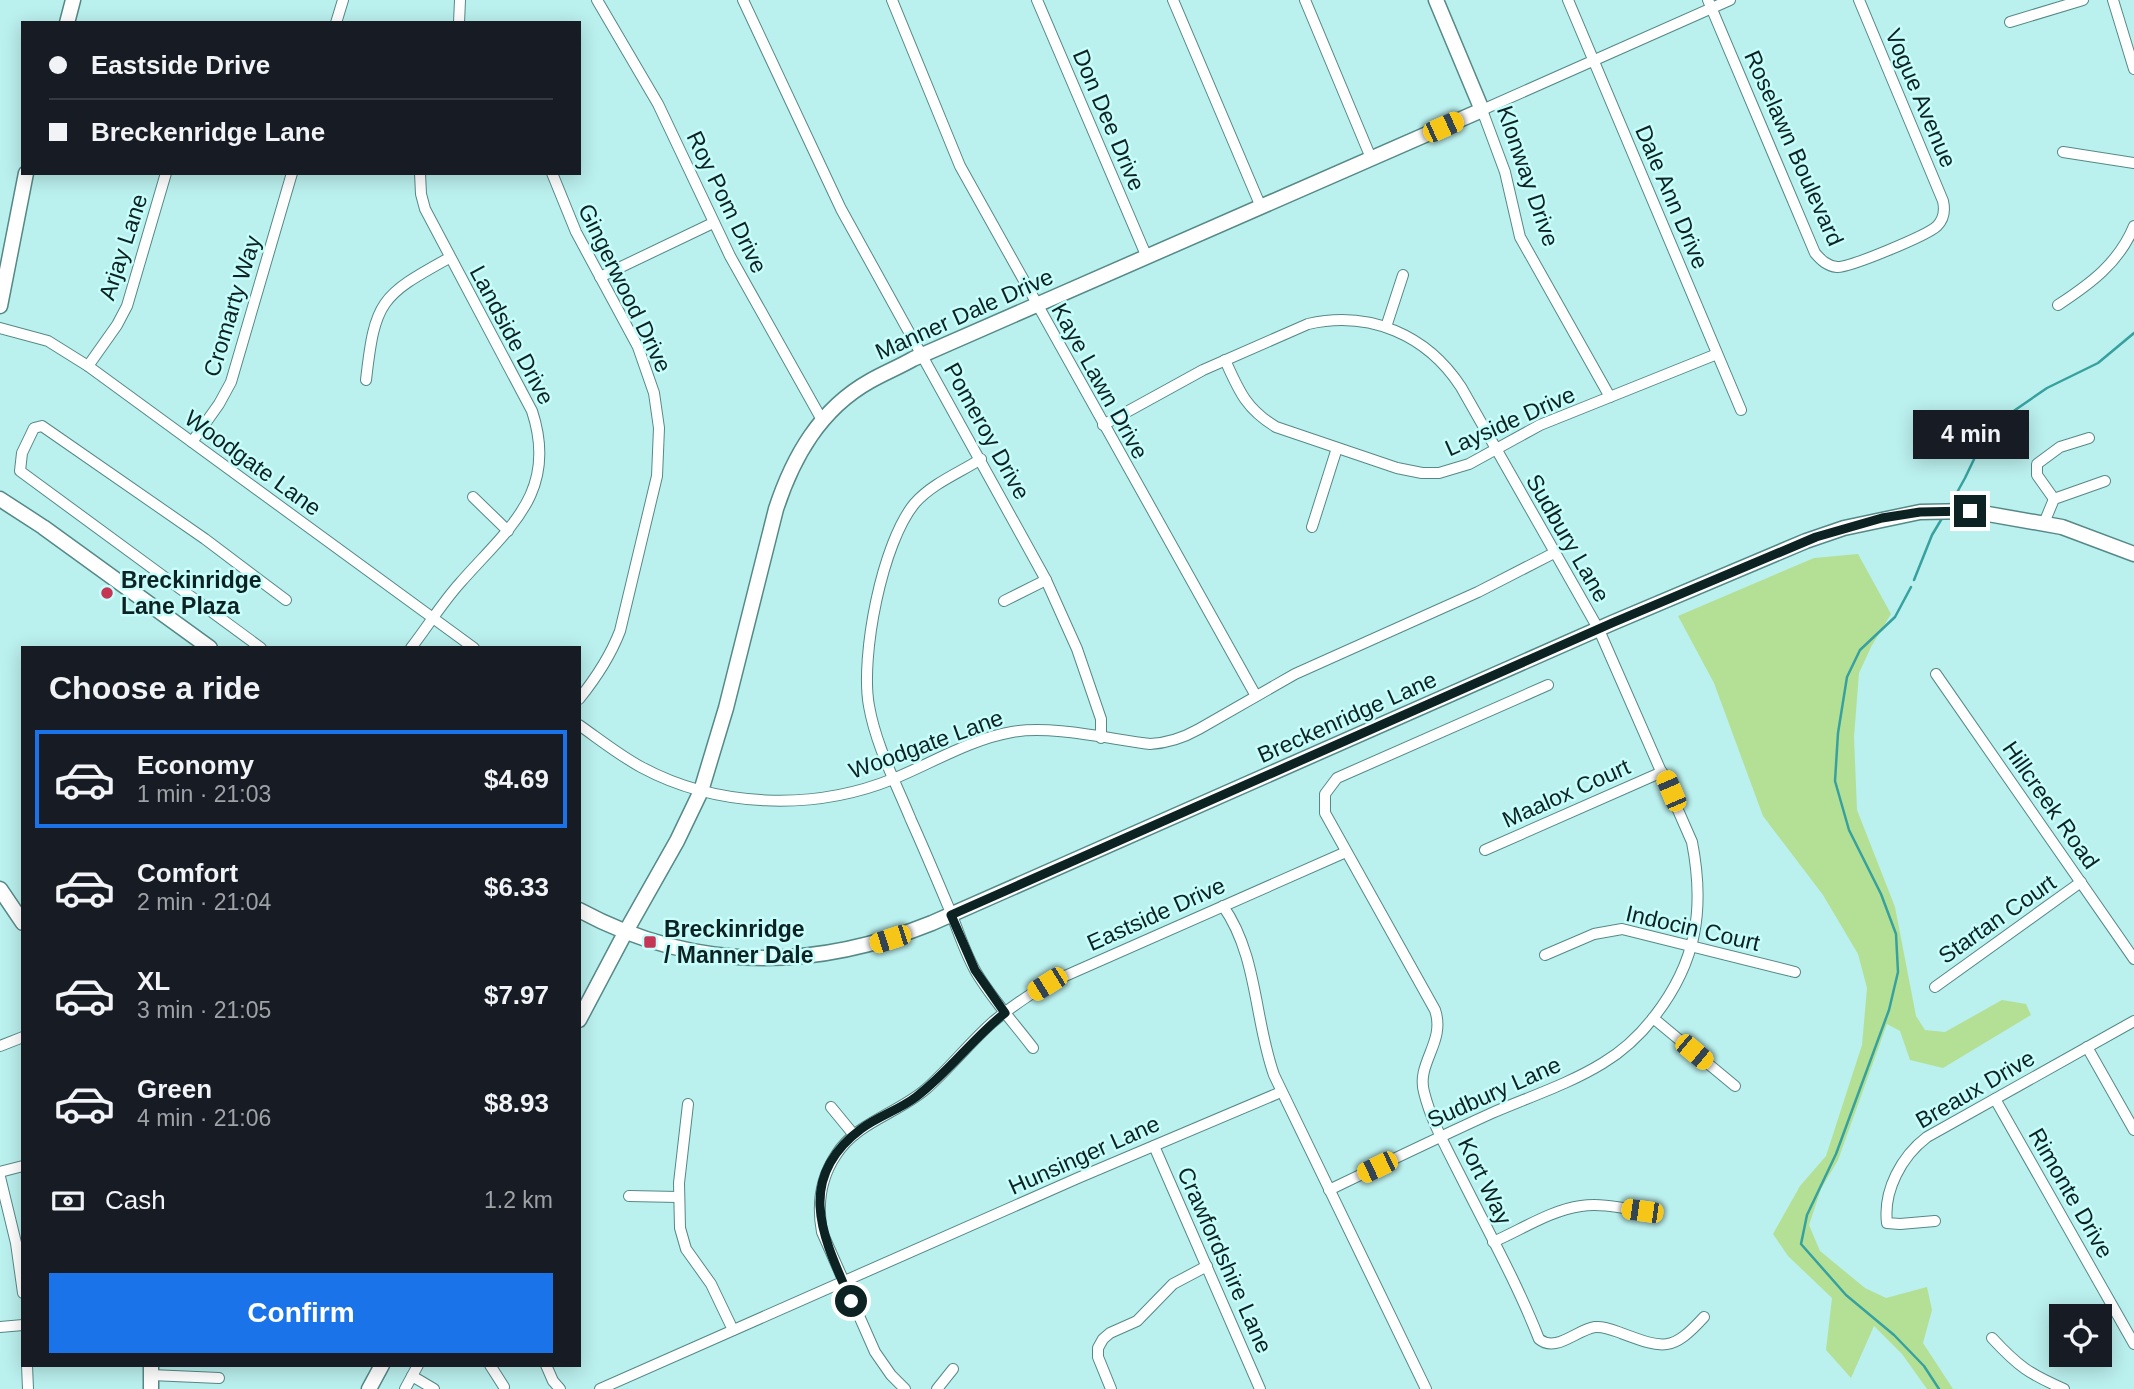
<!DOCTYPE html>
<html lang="en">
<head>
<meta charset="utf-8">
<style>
  :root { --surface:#171b24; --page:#242831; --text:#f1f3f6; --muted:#9ea1a6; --line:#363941; --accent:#1a73e8 }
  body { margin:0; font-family:Arial,sans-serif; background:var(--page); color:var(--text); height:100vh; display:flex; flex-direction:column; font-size:26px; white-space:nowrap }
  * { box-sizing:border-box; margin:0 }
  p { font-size:23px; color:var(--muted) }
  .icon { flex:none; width:38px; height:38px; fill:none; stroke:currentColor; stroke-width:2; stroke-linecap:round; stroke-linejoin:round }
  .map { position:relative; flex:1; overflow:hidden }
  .drawer { position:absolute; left:21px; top:646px; width:560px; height:721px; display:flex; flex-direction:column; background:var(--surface); border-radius:0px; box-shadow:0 4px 18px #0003 }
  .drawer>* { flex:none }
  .banner { position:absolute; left:21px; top:21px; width:560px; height:154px; border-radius:0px; box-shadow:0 4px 18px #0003; display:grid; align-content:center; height:154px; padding:0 28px; background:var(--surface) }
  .buttons { position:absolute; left:2049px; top:1304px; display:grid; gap:14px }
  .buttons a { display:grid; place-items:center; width:63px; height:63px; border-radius:0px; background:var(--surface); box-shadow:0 4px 18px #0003; font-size:35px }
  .end { position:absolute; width:32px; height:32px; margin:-16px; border:9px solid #0d2222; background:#fff; box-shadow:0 0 0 4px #fff }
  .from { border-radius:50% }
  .bubble { position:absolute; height:49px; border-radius:0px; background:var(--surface); box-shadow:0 4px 18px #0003; font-size:23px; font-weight:700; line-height:49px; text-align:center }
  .car { position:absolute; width:21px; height:42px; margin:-21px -10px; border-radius:9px; box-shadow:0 0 5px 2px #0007; background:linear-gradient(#f5c518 24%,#345 0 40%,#f5c518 0 76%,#345 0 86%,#f5c518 0) }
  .banner b { display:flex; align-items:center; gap:24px; height:66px; font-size:26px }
  .banner b+b { border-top:2px solid var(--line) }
  .banner i { width:18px; height:18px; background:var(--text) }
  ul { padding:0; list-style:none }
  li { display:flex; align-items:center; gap:21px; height:98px; margin:0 14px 10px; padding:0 14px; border:4px solid transparent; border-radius:0px }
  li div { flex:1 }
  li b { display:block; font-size:26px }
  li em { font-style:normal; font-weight:700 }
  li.active { border-color:var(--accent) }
  li>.icon { width:63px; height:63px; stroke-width:1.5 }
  h2 { padding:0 28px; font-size:32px; line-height:84px }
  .pay { display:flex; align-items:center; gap:18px; height:77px; padding:0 28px; font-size:26px }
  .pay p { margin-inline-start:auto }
  .button { display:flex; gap:14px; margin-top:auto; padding:14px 28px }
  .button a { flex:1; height:80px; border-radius:0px; background:var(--accent); color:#fff; font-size:28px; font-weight:700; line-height:80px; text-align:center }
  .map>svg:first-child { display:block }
  .green { fill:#b4e095 }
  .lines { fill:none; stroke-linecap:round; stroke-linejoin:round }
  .stream { stroke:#37a19f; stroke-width:2.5 }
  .street-casing { stroke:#558987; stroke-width:12 }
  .secondary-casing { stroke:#558987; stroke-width:17 }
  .primary-casing { stroke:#558987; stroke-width:17 }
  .street { stroke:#fff; stroke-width:10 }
  .secondary { stroke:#fff; stroke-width:14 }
  .primary { stroke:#fff; stroke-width:14 }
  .route { stroke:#0d2222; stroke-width:9 }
  .poi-dot { fill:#c53554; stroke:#c7fefb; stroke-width:2.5 }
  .labels { text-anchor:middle; stroke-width:5; stroke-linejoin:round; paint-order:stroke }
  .street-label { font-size:23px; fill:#0d2222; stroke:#c7fefb }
  .poi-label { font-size:23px; font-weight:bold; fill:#0d2222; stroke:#c7fefb; text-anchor:start }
</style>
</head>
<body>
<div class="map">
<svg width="2134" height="1389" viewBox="0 0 2134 1389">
  <rect width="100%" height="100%" fill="#baf0ee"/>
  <!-- green -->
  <path class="green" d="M1858,554L1891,614L1871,647L1859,673L1854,737L1857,810L1895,907L1916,1016L1925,1030L1945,1032L2002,1000L2026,1004L2031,1015L1943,1068L1910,1060L1900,1031L1887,1024L1838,1160L1821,1189L1809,1225L1820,1251L1865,1288L1886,1298L1927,1287L1932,1310L1923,1343L1953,1389H1927L1902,1354L1874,1326L1851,1378L1826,1350L1832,1298L1788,1256L1773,1234L1800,1186L1826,1156L1862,1045L1867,988L1858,954L1823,895L1763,816L1714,683L1678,616L1814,558Z"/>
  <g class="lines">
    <!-- stream -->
    <g class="stream">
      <path d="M1949,507L1965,478L1989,428L2047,388L2098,363L2134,333"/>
      <path d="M1914,580L1932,535L1944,515"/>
      <path d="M1911,587L1895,617L1860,650L1847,677L1838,733L1835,781L1849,830L1881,894L1896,934L1898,972L1889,1010L1836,1154L1807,1215L1801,1244L1846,1295L1894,1335L1924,1366L1939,1389"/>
    </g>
    <defs>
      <g id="street">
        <path d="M597,0L658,104L730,256L822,420"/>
        <path d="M743,0L841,209L1046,580L1077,649L1101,719V738"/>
        <path d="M892,0L960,166L1256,696"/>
        <path d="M1037,0L1146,255"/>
        <path d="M1173,0L1261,207"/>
        <path d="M1305,0L1371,158"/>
        <path d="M1568,0L1741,410"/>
        <path d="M1708,0L1815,253C1821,260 1827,266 1837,267C1849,268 1928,235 1937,226C1944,219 1945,210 1943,201L1859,0"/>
        <path d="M2113,0L2134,69"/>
        <path d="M2010,22L2083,0"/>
        <path d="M336,23L343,0"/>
        <path d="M459,23L460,0"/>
        <path d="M2063,152L2134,163"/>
        <path d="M552,173L576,232L638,347L654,393L659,428L657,476L620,631C610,657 596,678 579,699"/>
        <path d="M600,277L713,223"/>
        <path d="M2058,305C2090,284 2119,263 2134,226"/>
        <path d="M1386,327L1403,275"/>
        <path d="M0,328L48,341L88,366L474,648"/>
        <path d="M1225,360C1239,391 1246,409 1276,427L1397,468L1422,473H1439L1469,464L1540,425L1717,354"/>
        <path d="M88,366L117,325L127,306L166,173"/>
        <path d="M366,380C375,301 380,296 449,258"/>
        <path d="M1610,397L1520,237L1505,172L1482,110L1730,0"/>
        <path d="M1103,425L1203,370L1308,324C1370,310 1427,335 1461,387L1599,630L1692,842C1705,909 1697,962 1654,1017C1640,1035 1623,1051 1603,1063C1569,1084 1529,1097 1492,1113C1437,1138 1383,1164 1329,1190"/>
        <path d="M192,442L219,404L231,382L292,173"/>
        <path d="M981,459C959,473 933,483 915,503C882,542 860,657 869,706C876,746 896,783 911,820C925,851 938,882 951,913C959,933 965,953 976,972C992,999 1014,1023 1033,1048"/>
        <path d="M473,497L508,531"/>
        <path d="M2054,499L2037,475V464L2060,447L2089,438"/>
        <path d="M2044,523L2054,499L2105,481"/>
        <path d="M1312,527L1337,448"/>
        <path d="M1004,601L1046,580"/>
        <path d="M261,648L20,471L22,453L34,428L42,426L205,539L286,600"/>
        <path d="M411,648C428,626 442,603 460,583C508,528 559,493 532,411L425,209L421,194L420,173"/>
        <path d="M1936,674L2134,959"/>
        <path d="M1548,685L1337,778L1325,794V813L1435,1010C1446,1042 1416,1063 1424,1092C1431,1121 1447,1149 1460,1175C1487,1229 1517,1283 1539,1339C1556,1353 1576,1330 1595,1327C1604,1326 1613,1330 1621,1333C1664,1349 1672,1352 1704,1317"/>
        <path d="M579,725C599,739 619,755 641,767C717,808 814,811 893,779C932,763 971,739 1012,732C1051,725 1109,739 1150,744C1169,743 1183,738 1199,729L1295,674L1478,592L1554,553"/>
        <path d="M1485,850L1662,772"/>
        <path d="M1223,906C1258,956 1254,1019 1274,1075L1426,1389"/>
        <path d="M1545,955L1594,934L1622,929L1795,972"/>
        <path d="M1935,987L2081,882"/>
        <path d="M1653,1018L1735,1086"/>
        <path d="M0,1046L23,1037"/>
        <path d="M2087,1047L2134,1130"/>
        <path d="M1995,1099L2134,1344"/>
        <path d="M688,1104L679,1183L680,1228L686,1249L711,1284L733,1330"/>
        <path d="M831,1107L854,1135"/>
        <path d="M1154,1146L1260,1389"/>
        <path d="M0,1172L23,1166"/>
        <path d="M0,1177L16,1243L23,1293"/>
        <path d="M629,1196L678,1197"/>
        <path d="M1935,1221L1900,1224L1887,1223C1883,1190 1902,1156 1927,1137L2134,1021"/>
        <path d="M1493,1242C1521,1230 1551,1210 1581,1206C1601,1203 1622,1208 1642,1211"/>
        <path d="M0,1327L23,1325"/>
        <path d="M1992,1338C2018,1366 2029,1374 2064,1389"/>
        <path d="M27,1365L28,1389"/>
        <path d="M490,1365L504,1387"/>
        <path d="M546,1365L553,1381L560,1389"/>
        <path d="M151,1375L219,1378"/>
        <path d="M412,1376L434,1389"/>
        <path d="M405,1389L418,1365"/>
        <path d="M600,1389L1078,1178L1281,1092"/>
        <path d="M905,1389L891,1375L875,1352L822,1232C817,1205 820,1179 836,1155C857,1122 897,1114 926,1089C950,1068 970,1042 994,1021C1011,1007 1029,995 1047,984L1346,852"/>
        <path d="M937,1389L953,1369"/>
        <path d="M1111,1389L1098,1357V1348L1103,1339L1110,1333L1137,1321L1173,1284L1207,1266"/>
      </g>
      <g id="secondary">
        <path d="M67,23L73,0"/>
        <path d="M0,306L26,173"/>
        <path d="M0,889L23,923"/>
        <path d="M579,1020L625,933L677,841L701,791L726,708L776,509C793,457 820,409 870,381C884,373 899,367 913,359L1482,110L1436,0"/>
        <path d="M151,1389V1365"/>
        <path d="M369,1389L382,1365"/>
      </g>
      <g id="primary">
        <path d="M0,499L43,527L210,648"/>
        <path d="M579,910C694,972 813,971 932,923L1612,623L1806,541L1844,528L1920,512L1971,511L2062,527L2134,554"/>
      </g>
    </defs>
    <!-- street casing -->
    <use href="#street" class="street-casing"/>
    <!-- secondary casing -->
    <use href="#secondary" class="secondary-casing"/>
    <!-- primary casing -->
    <use href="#primary" class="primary-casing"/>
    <!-- street -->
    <use href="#street" class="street"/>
    <!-- secondary -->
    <use href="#secondary" class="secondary"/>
    <!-- primary -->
    <use href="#primary" class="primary"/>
  </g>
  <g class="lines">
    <!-- route -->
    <path class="route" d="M851,1301C824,1239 793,1180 861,1129C878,1116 899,1110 916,1097C949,1072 973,1038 1005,1013L975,970L951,915L1612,623L1816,537L1882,518L1920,512L1970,511"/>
  </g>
  <!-- markers -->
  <g class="poi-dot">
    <circle cx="107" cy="593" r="7"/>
    <rect x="643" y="935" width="14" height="14" rx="3.5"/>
  </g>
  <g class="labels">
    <!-- street labels -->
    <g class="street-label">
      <text transform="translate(1921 98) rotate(67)" y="8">Vogue Avenue</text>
      <text transform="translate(1109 120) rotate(67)" y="8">Don Dee Drive</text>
      <text transform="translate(1794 148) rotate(66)" y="8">Roselawn Boulevard</text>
      <text transform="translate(1528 176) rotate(71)" y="8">Klonway Drive</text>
      <text transform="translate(1672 197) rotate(67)" y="8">Dale Ann Drive</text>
      <text transform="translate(727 202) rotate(64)" y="8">Roy Pom Drive</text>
      <text transform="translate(123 247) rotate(-72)" y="8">Arjay Lane</text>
      <text transform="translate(625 288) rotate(64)" y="8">Gingerwood Drive</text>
      <text transform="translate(232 306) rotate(-73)" y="8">Cromarty Way</text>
      <text transform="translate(964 314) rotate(-24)" y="8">Manner Dale Drive</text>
      <text transform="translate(512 335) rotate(62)" y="8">Landside Drive</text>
      <text transform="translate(1100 381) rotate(61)" y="8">Kaye Lawn Drive</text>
      <text transform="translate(1510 421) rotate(-24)" y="8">Layside Drive</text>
      <text transform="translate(987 431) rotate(61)" y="8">Pomeroy Drive</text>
      <text transform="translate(253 463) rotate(36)" y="8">Woodgate Lane</text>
      <text transform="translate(1568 538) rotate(60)" y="8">Sudbury Lane</text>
      <text transform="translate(1347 717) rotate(-24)" y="8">Breckenridge Lane</text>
      <text transform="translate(926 744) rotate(-20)" y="8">Woodgate Lane</text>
      <text transform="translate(1566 793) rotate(-24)" y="8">Maalox Court</text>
      <text transform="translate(2051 805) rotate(55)" y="8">Hillcreek Road</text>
      <text transform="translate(1156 914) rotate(-24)" y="8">Eastside Drive</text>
      <text transform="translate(1997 919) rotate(-35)" y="8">Startan Court</text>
      <text transform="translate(1693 928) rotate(13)" y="8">Indocin Court</text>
      <text transform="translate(1975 1089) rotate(-30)" y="8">Breaux Drive</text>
      <text transform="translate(1494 1092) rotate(-24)" y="8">Sudbury Lane</text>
      <text transform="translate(1084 1155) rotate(-24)" y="8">Hunsinger Lane</text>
      <text transform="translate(1485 1181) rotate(64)" y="8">Kort Way</text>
      <text transform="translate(2071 1193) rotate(60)" y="8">Rimonte Drive</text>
      <text transform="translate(1225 1260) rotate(66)" y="8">Crawfordshire Lane</text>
    </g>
    <!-- poi labels -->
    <g class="poi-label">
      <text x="121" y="588">Breckinridge<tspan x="121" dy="26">Lane Plaza</tspan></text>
      <text x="664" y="937">Breckinridge<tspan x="664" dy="26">/ Manner Dale</tspan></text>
    </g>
  </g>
</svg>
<div class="buttons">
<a><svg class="icon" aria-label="locate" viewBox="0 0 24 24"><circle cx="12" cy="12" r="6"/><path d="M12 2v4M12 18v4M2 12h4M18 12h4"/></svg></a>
</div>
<i class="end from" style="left:851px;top:1301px"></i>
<i class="end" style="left:1970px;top:511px"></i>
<div class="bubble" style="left:1913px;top:410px;width:116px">4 min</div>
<i class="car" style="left:1443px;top:127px;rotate:66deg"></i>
<i class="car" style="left:1671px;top:791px;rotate:337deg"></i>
<i class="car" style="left:890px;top:939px;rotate:252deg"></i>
<i class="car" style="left:1047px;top:984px;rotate:238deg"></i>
<i class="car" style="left:1694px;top:1052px;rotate:130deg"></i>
<i class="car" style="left:1377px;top:1167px;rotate:244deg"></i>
<i class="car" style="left:1642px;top:1211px;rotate:278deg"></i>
<div class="banner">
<b><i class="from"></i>Eastside Drive</b>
<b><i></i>Breckenridge Lane</b>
</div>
<section class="drawer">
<h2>Choose a ride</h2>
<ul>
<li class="active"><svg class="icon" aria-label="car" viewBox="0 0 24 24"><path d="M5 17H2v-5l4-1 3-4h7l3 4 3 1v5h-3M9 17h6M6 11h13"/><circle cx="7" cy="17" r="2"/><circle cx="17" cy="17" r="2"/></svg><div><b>Economy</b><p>1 min · 21:03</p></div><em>$4.69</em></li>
<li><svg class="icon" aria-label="car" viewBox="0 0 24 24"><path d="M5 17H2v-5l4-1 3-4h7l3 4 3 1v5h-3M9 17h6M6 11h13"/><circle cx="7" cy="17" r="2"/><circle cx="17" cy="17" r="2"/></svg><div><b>Comfort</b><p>2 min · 21:04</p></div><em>$6.33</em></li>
<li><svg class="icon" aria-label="car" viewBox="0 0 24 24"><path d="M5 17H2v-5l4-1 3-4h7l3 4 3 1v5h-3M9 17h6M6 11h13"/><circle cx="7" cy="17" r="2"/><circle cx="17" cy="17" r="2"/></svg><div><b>XL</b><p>3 min · 21:05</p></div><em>$7.97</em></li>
<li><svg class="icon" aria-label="car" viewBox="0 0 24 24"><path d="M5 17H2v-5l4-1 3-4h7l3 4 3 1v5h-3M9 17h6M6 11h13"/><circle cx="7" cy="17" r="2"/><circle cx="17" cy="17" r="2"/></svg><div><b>Green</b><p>4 min · 21:06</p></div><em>$8.93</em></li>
</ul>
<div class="pay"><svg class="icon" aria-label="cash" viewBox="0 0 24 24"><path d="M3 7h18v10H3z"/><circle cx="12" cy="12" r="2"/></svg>Cash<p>1.2 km</p></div>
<div class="button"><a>Confirm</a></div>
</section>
</div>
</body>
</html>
